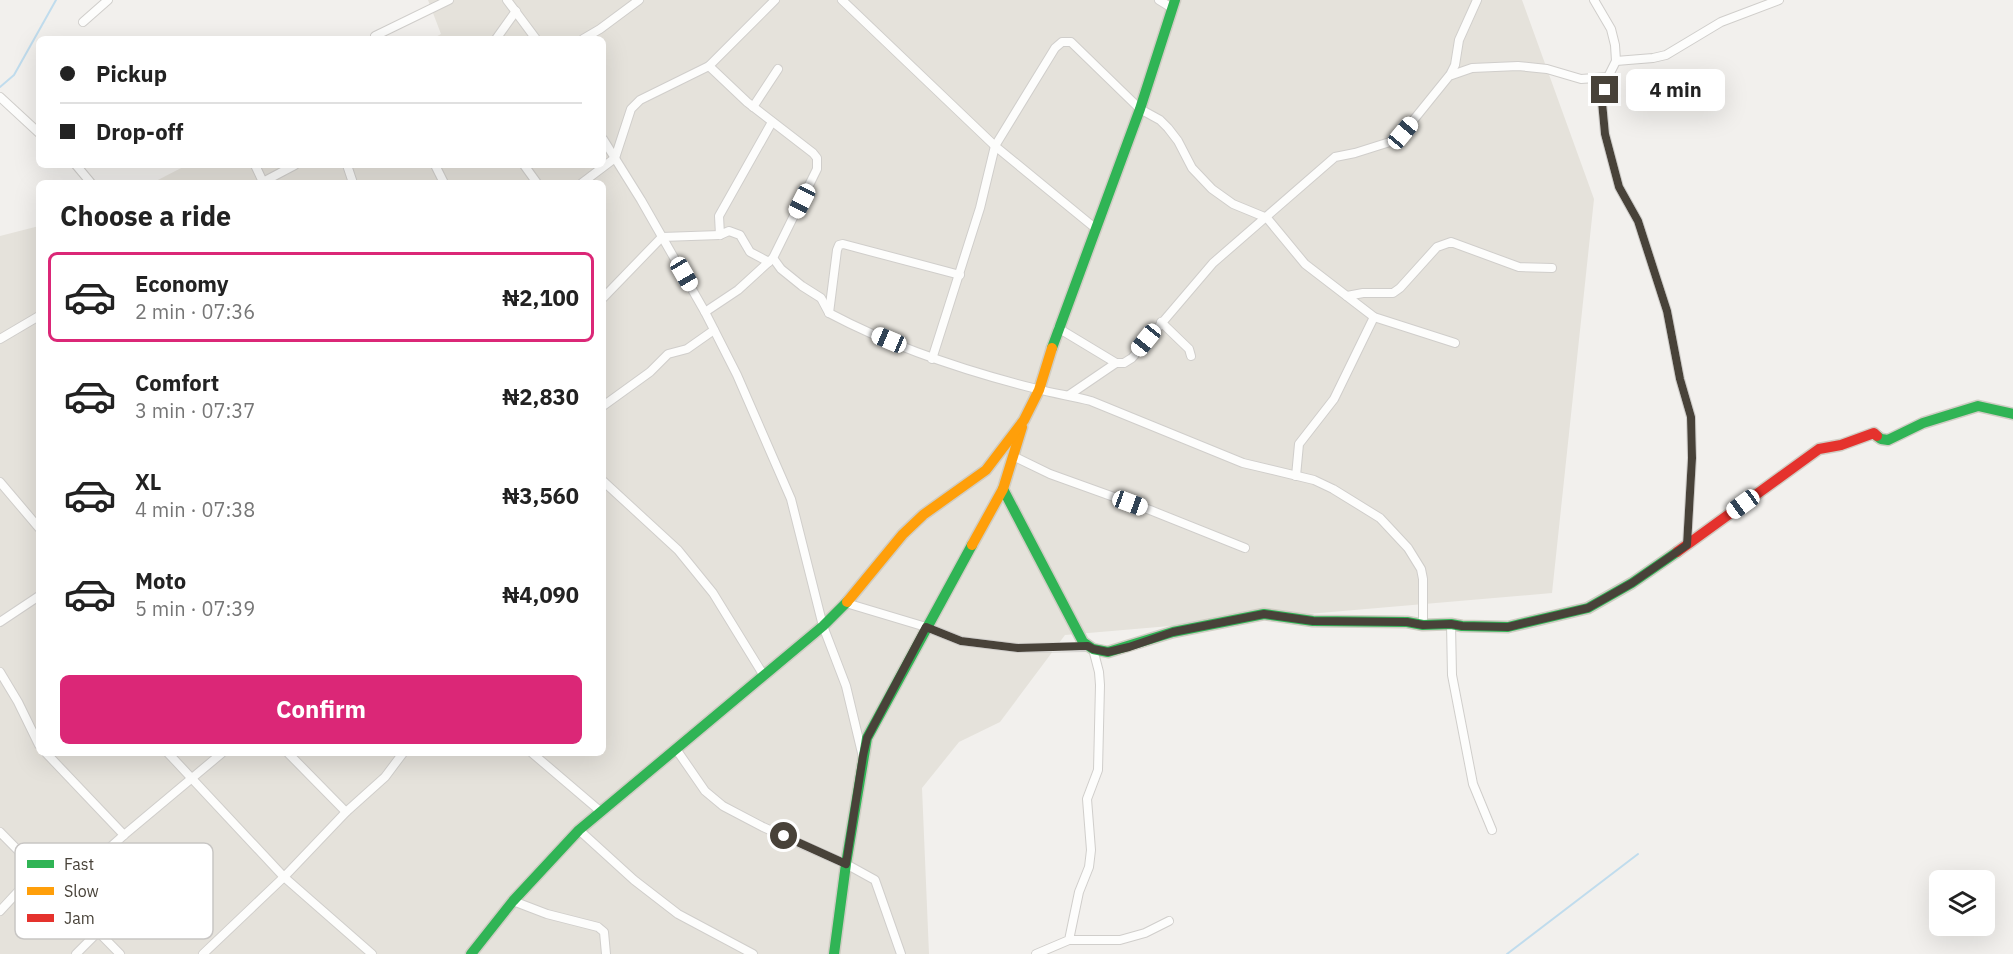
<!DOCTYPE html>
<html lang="en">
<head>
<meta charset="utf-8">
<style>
  :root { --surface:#fff; --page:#f6f6f6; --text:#222; --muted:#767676; --line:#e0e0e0; --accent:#db2777 }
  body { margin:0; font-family:"IBM Plex Sans",sans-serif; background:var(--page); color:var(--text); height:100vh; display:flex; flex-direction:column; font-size:22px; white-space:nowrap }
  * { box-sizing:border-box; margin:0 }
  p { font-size:20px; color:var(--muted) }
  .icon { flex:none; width:33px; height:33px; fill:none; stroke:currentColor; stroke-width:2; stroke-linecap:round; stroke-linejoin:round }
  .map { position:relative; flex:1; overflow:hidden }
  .sheet { position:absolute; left:36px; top:180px; width:570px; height:576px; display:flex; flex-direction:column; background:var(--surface); border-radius:9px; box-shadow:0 6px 24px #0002 }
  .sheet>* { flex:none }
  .banner { position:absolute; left:36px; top:36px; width:570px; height:132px; border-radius:9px; box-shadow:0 6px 24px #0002; display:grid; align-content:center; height:132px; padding:0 24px; background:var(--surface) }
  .tools { position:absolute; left:1929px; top:870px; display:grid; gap:12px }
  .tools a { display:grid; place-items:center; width:66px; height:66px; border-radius:9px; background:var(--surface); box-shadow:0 6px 24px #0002; font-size:30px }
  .end { position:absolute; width:27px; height:27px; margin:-14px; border:8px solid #484239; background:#fff; box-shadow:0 0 0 3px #fff }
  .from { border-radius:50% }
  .bubble { position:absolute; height:42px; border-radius:9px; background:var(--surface); box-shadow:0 6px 24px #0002; font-size:20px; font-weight:700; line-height:42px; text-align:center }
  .car { position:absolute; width:18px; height:36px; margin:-18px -9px; border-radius:8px; box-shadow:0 0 4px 2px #0007; background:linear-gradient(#fff 24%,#345 0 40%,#fff 0 76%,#345 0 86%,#fff 0) }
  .banner b { display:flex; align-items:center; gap:21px; height:57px; font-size:22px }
  .banner b+b { border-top:2px solid var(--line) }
  .banner i { width:15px; height:15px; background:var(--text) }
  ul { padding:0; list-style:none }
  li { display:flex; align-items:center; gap:18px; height:90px; margin:0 12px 9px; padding:0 12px; border:3px solid transparent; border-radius:9px }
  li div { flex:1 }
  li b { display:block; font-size:22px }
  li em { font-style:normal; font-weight:700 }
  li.selected { border-color:var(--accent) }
  li>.icon { width:54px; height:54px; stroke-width:1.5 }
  h2 { padding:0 24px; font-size:27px; line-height:72px }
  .primary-button { display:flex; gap:12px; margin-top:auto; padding:12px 24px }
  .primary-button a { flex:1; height:69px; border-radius:9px; background:var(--accent); color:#fff; font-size:24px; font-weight:700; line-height:69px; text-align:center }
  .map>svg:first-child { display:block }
  .residential { fill:#e5e2db }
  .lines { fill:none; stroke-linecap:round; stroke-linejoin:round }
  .stream { stroke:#c0dced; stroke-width:2 }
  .street-casing { stroke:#d0cecb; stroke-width:10 }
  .fast-casing { stroke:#d0cdc4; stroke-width:13 }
  .slow-casing { stroke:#d0cdc4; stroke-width:13 }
  .jam-casing { stroke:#d0cdc4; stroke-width:13 }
  .street { stroke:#fdfdfc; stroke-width:8 }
  .fast { stroke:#30b455; stroke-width:10 }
  .slow { stroke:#ff9f0a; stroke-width:10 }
  .jam { stroke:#e5322d; stroke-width:10 }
  .route { stroke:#484239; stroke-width:8 }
  .key { fill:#fff; stroke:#c8c6c4; stroke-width:1.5 }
  .key-label { font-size:16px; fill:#484239 }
</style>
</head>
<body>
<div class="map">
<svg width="2013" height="954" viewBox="0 0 2013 954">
  <rect width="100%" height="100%" fill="#f2f0ed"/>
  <!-- residential -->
  <path class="residential" d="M428,0H1522L1594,199L1552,593L1065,635L1000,722L959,742L922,788L929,954H0V236L39,226V753H603V183H152L187,165H603V39H432L441,34Z"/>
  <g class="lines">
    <!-- stream -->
    <g class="stream">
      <path d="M0,87L14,75L56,0"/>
      <path d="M1507,954L1638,854"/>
    </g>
    <defs>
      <g id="street">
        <path d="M507,0L536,39"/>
        <path d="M842,0L995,146L1095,228"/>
        <path d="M1159,0L1172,8"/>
        <path d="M1594,0L1611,29L1615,45L1616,61L1608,77L1602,102L1605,134L1619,187L1638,221L1667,311L1680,379L1691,417L1692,458L1687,545"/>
        <path d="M83,22L108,0"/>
        <path d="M375,36L449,0"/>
        <path d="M496,39L516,11"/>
        <path d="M583,39L600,29L639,0"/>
        <path d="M1616,61L1653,58L1666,55L1721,22L1779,0"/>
        <path d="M1450,75L1455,65L1459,40L1477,0"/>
        <path d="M0,97L39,133"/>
        <path d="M753,107L778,69"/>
        <path d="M603,139L641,200L705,312L737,375L791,499L823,626L846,686L862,753"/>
        <path d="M76,165L91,183"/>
        <path d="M255,165L263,182"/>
        <path d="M347,165L353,183"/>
        <path d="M435,165L444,183"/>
        <path d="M524,165L537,183"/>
        <path d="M261,183L295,165"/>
        <path d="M582,183L615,158L631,109L640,100L709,66L775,0"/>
        <path d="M773,258L781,269L802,286L821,298L829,313C895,348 965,371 1037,389C1055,394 1073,396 1091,401L1243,463L1314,480L1333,489L1380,518L1408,548L1421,569L1423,579V625"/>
        <path d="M769,262L750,252L740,235L729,231L720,235L719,216L772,122"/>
        <path d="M1347,296L1363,293H1393L1400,288L1437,247L1451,242L1519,267L1552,268"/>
        <path d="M603,298L662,237L720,235"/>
        <path d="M705,312L738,290L773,258L817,169V158L813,153L747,102L709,66"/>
        <path d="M829,313L837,250L839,245L843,244L960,275"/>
        <path d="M1161,322L1189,349L1191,356"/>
        <path d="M1058,328L1116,363"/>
        <path d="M0,339L39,316"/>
        <path d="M932,359L980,208L995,146L1055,48L1062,42H1071L1140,109L1160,120L1168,128L1178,141L1192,168L1212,189L1233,204L1267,218L1305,264L1374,317L1455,343"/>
        <path d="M1069,395L1116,363H1124L1132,358L1213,263L1335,157L1355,153L1393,141L1403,133L1449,76L1472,68L1518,66L1547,69L1581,79L1608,77"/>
        <path d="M603,406L650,372L668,354L687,349L714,330"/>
        <path d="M1013,456L1050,474L1150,510L1245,548"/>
        <path d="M1296,476L1299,444L1334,399L1374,317"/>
        <path d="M603,481L678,550L713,593L764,676"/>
        <path d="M0,482L39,528"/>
        <path d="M846,603L926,627L961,641L1018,648L1088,647"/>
        <path d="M0,622L39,596"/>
        <path d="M1451,624L1452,675L1473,784L1492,830"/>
        <path d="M0,672L18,702L39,745"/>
        <path d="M676,749L705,791L723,806L763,827L846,864L875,880L901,954"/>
        <path d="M46,753L124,835"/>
        <path d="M168,753L284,877L372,954"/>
        <path d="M288,753L346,812"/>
        <path d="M532,753L600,811"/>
        <path d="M579,830L634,880L678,914L753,954"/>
        <path d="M0,832L120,954"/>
        <path d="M60,892L124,835L222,753"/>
        <path d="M513,901L547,914L598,927L604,932L606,954"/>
        <path d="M0,911L38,870"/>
        <path d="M1069,940H1120L1145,933L1169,921"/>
        <path d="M76,954L99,931"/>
        <path d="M203,954L284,877L346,812L385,777L403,753"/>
        <path d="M1036,954L1069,940L1079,892L1089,867L1091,850L1087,799L1098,770L1100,685L1099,672L1093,649"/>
      </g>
      <g id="fast">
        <path d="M1052,348L1140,109L1175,0"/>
        <path d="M1877,436L1881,439L1888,440L1923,423L1978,406L2013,414"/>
        <path d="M1003,489L1083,642L1093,649L1108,652L1173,632L1264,614L1313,621L1407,622L1423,625L1451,624L1462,626L1508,627L1588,608L1632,583L1677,552"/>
        <path d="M471,954L513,901L579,830L823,626L847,602"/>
        <path d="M834,954L846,864L867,738L972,545"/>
      </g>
      <g id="slow">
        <path d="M972,545L1003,489L1022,427"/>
        <path d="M847,602L903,534L923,515L986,470L1024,420L1039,390L1052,348"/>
      </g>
      <path id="jam" d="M1677,552L1819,449L1841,445L1874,433L1877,436"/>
    </defs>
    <!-- street casing -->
    <use href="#street" class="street-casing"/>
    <!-- fast casing -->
    <use href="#fast" class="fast-casing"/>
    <!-- slow casing -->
    <use href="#slow" class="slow-casing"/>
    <!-- jam casing -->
    <use href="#jam" class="jam-casing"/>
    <!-- street -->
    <use href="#street" class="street"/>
    <!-- fast -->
    <use href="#fast" class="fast"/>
    <!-- slow -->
    <use href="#slow" class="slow"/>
    <!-- jam -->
    <use href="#jam" class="jam"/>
  </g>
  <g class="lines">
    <!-- route -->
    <path class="route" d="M784,836L846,864L863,756L867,738L926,627L961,641L1018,648L1088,646L1093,649L1108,652L1129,647L1173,632L1264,614L1313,621L1407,622L1423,625L1451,624L1462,626L1508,627L1588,608L1632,583L1687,545L1692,458L1691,417L1680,379L1667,311L1638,221L1619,187L1605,134L1602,102L1605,90"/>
  </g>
  <!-- legend -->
  <rect x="15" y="843" width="198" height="96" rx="9" class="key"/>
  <rect x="27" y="860" width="27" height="8" fill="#30b455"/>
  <rect x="27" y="887" width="27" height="8" fill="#ff9f0a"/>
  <rect x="27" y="914" width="27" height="8" fill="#e5322d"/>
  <g class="key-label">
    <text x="64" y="870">Fast</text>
    <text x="64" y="897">Slow</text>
    <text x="64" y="924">Jam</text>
  </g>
</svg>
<div class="tools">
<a><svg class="icon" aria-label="layers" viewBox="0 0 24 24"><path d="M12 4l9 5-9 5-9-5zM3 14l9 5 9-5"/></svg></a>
</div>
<i class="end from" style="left:784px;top:836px"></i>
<i class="end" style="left:1605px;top:90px"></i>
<div class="bubble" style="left:1626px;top:69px;width:99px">4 min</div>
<i class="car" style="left:1403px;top:133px;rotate:40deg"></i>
<i class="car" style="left:802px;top:201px;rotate:207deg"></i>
<i class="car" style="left:684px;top:274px;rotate:150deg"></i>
<i class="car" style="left:889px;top:340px;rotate:293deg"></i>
<i class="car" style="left:1146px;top:340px;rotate:219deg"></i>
<i class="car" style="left:1130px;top:503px;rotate:110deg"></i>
<i class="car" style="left:1743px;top:504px;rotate:234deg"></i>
<div class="banner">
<b><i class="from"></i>Pickup</b>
<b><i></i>Drop-off</b>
</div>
<section class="sheet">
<h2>Choose a ride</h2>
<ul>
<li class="selected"><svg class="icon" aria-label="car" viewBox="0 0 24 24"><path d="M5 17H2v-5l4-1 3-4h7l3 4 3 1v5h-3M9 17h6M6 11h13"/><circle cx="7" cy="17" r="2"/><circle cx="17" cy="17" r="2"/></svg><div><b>Economy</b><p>2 min · 07:36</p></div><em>₦2,100</em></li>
<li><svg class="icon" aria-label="car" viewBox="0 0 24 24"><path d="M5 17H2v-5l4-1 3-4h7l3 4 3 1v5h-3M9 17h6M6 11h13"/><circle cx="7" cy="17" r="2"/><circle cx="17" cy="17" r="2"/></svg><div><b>Comfort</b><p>3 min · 07:37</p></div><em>₦2,830</em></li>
<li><svg class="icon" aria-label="car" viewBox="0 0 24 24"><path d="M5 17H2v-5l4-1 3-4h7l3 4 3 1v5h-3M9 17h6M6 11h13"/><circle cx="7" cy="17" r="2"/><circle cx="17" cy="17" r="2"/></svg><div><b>XL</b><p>4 min · 07:38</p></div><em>₦3,560</em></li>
<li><svg class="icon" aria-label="car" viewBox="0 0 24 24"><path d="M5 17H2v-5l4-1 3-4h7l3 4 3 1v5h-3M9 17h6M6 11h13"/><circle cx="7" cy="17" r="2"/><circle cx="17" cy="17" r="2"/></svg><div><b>Moto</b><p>5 min · 07:39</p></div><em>₦4,090</em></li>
</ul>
<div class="primary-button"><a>Confirm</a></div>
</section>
</div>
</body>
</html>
